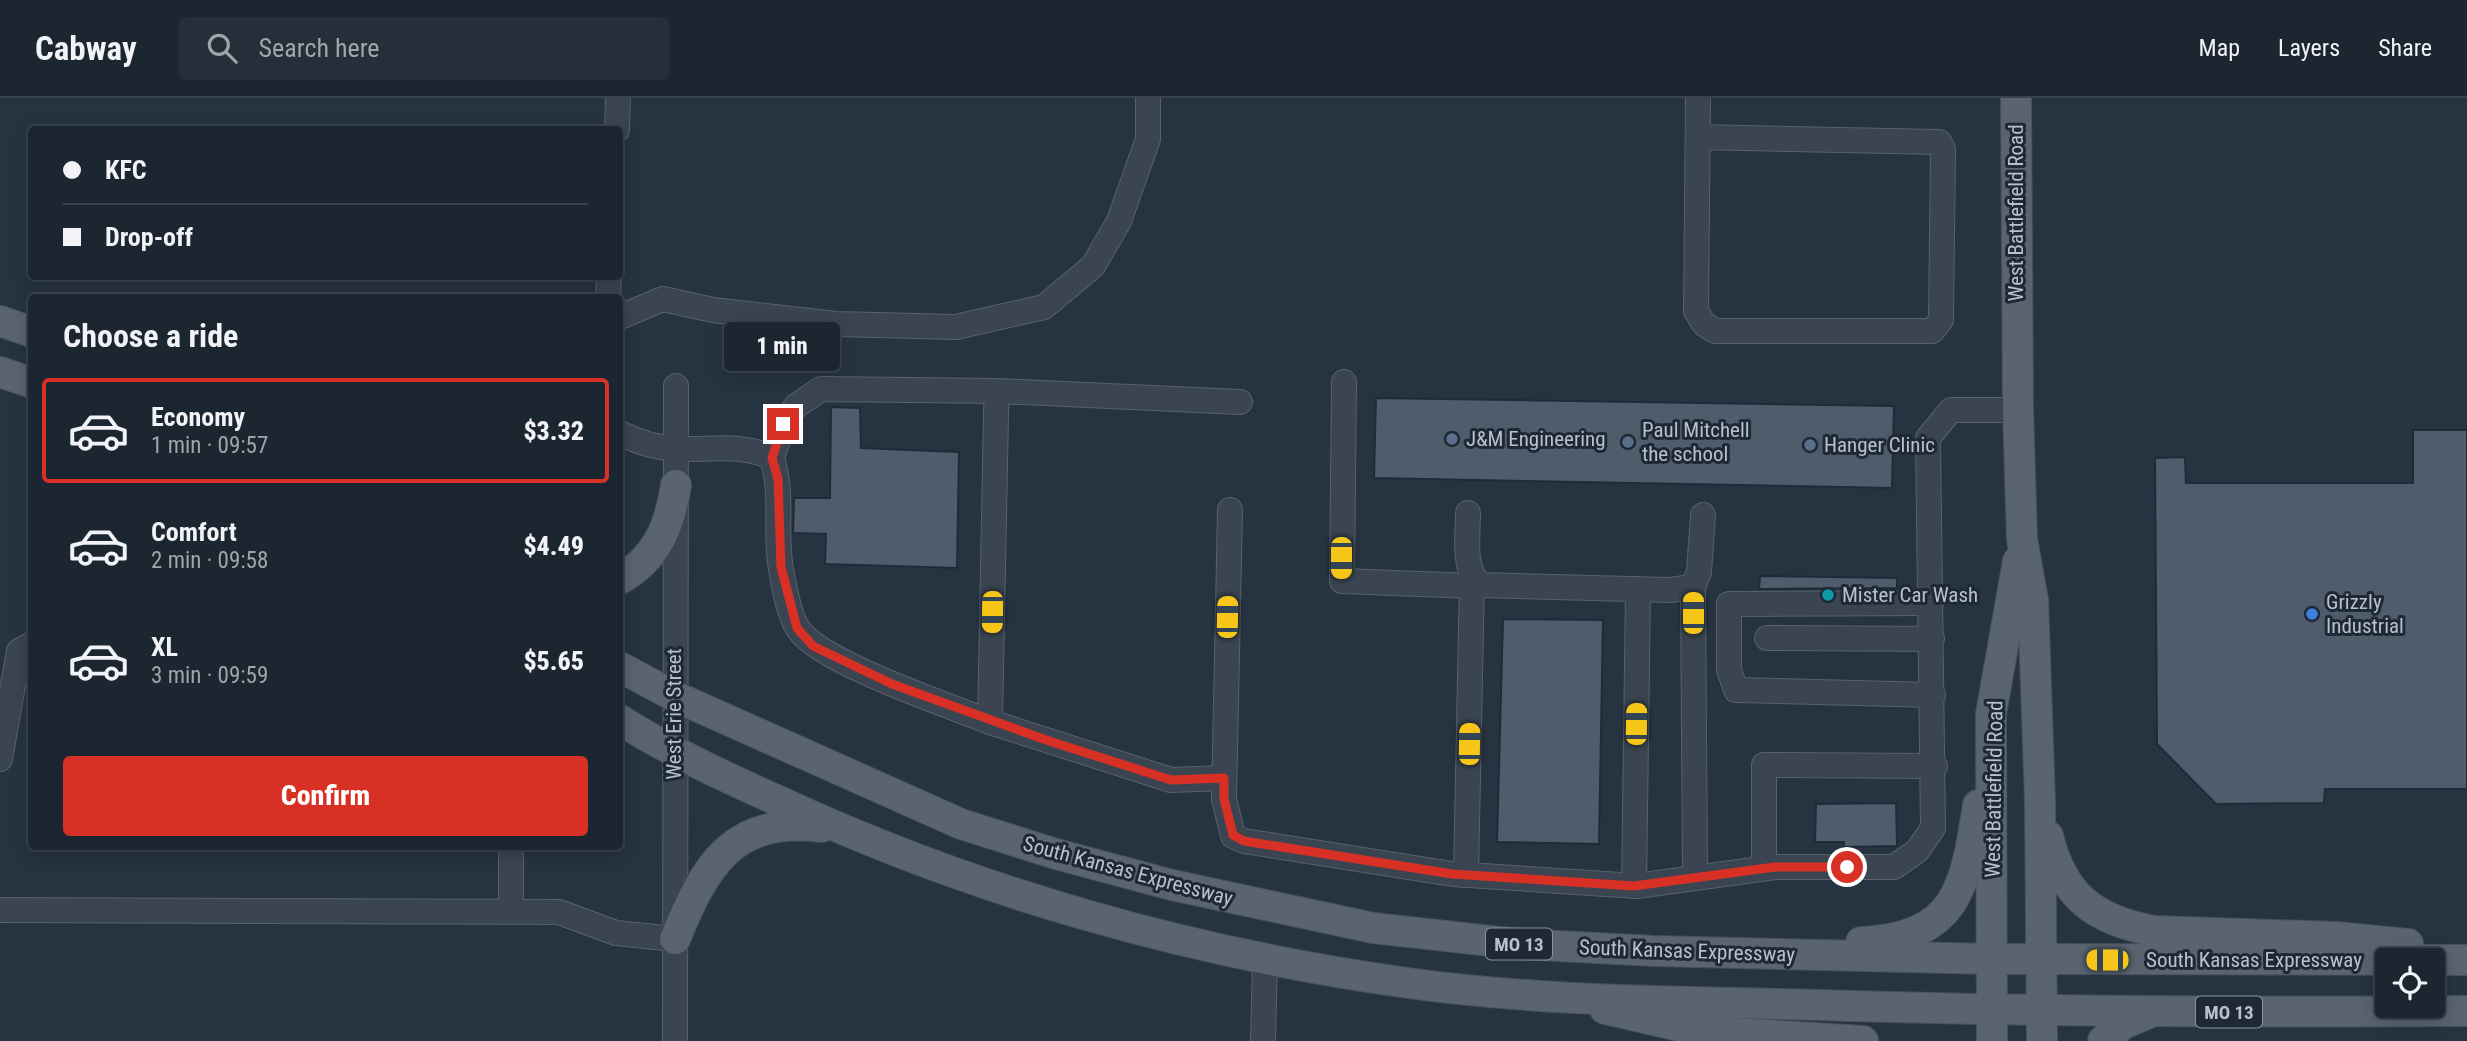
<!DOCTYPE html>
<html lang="en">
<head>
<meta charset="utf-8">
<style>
  :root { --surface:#1c2631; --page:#252e39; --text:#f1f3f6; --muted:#a0a5ab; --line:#3a434d; --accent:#d93025 }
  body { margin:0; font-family:"Roboto Condensed",sans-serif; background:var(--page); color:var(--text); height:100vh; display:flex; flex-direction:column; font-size:26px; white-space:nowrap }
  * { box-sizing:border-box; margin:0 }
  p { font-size:23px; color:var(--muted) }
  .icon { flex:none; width:38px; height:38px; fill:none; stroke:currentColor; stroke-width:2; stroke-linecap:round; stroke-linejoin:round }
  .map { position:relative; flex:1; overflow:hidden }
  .details { position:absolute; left:28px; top:196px; width:595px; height:556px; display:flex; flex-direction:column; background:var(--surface); border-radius:7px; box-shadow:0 4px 18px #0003,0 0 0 2px var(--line) }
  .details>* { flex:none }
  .banner { position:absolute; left:28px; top:28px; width:595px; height:154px; border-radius:7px; box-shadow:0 4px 18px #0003,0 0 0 2px var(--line); display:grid; align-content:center; height:154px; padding:0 35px; background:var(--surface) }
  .controls { position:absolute; left:2375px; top:850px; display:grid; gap:14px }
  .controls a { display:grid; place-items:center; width:70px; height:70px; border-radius:7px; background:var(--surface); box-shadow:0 4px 18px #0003,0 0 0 2px var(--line); font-size:35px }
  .end { position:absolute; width:32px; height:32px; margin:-16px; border:9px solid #d93025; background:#fff; box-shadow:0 0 0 4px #fff }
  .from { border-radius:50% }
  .bubble { position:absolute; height:49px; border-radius:7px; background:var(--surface); box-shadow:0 4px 18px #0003,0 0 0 2px var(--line); font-size:23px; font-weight:800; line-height:49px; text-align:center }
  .car { position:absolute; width:21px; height:42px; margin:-21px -10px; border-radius:9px; box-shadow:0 0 5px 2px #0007; background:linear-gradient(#f5c518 24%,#345 0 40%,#f5c518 0 76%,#345 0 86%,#f5c518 0) }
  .banner b { display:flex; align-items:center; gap:24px; height:66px; font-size:26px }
  .banner b+b { border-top:2px solid var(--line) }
  .banner i { width:18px; height:18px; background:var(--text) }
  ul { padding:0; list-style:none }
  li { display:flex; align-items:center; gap:21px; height:105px; margin:0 14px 10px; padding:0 21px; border:4px solid transparent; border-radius:7px }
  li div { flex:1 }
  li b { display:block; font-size:26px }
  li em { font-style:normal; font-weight:800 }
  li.selected { border-color:var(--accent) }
  li>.icon { width:63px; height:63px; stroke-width:1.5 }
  h2 { padding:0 35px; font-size:32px; line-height:84px }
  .primary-button { display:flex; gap:14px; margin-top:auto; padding:14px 35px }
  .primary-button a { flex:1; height:80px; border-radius:7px; background:var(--accent); color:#fff; font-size:28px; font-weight:800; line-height:80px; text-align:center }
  header { display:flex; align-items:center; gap:42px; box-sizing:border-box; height:98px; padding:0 35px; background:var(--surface); border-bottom:2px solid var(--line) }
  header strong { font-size:33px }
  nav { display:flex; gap:38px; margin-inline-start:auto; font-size:24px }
  .search { width:490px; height:63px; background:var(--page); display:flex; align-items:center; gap:18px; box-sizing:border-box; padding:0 24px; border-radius:7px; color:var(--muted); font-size:26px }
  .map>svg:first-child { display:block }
  .building { fill:#4f5c6c; stroke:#212b38; stroke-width:2 }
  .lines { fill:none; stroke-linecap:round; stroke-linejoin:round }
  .minor-casing { stroke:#58626e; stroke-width:26 }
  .major-casing { stroke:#47505d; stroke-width:32 }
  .minor { stroke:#3a4551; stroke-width:24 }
  .major { stroke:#596470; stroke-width:30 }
  .route { stroke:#d93025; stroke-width:9 }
  .service-dot { fill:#5c6f8a; stroke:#1f2936; stroke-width:2.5 }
  .culture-dot { fill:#0f9aa8; stroke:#1f2936; stroke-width:2.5 }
  .shop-dot { fill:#3f7fe0; stroke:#1f2936; stroke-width:2.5 }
  .labels { text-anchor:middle; stroke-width:6; stroke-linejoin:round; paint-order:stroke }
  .shield { fill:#1f2936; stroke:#89939e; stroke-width:2 }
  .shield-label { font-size:19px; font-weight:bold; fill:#b7c0cb }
  .street-label { font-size:21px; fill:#b7c0cb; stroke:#1f2936 }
  .poi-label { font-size:21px; fill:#b7c0cb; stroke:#1f2936; text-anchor:start }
</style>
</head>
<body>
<header>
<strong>Cabway</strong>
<div class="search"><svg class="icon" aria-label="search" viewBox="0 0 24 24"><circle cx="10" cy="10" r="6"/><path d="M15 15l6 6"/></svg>Search here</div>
<nav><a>Map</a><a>Layers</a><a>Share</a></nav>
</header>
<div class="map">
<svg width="2467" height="943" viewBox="0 0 2467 943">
  <rect width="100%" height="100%" fill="#263341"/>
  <!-- building -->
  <g class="building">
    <path d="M1376,300L1894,308L1892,390L1374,380Z"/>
    <path d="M831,309L860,310L861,350L959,354L957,470L825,466L826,436L793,435L794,400H830Z"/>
    <path d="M2413,332H2467V691H2325L2324,705L2216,706L2157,646L2155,360L2185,359L2186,385H2413Z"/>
    <path d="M1760,478L1897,480V490L1759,491Z"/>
    <path d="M1503,521L1603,522L1599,746L1497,744Z"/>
    <path d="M1896,705L1897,748L1844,749V744H1815L1816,706Z"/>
  </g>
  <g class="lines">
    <defs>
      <g id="minor">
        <path d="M617,32L618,0"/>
        <path d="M1698,39L1939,44L1943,51L1941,222L1932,233H1715L1704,226L1696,213L1698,0"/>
        <path d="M608,200L609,178"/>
        <path d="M620,219L663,201L713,212L836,226L956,229L1044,209L1093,168L1119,123L1148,41V0"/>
        <path d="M1344,284L1342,483L1472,488"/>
        <path d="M620,335C637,344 659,350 679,351C711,352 742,345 772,360C784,397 774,434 781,471C784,488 789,519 799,532C822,565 948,607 990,624"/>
        <path d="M772,360L783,326L796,308L821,291L997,293"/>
        <path d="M1230,412L1224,701L1233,738L1244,743L1452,776L1637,788L1775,769H1894L1917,753L1933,730L1928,340L1951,312H2018"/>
        <path d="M1468,415C1468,438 1462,472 1481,487L1670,492L1693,489L1699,474L1703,417"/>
        <path d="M1693,489L1695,779"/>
        <path d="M1931,505L1729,506V572L1736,592L1933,597"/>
        <path d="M1767,540L1932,541"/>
        <path d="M0,661L19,553L32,546"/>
        <path d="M1224,680L1171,682L990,624L996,316L997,293L1240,304"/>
        <path d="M511,749V814"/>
        <path d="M1764,770V667L1935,668"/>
        <path d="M1466,777L1472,480"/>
        <path d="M1634,788L1638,491"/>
        <path d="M0,812L559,814L616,835L675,841"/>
        <path d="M675,943L676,288"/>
        <path d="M1263,943L1265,860"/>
      </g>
      <g id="major">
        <path d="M2016,0L2018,312L2022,441L2033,502L2040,704L2042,943"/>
        <path d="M0,223L32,234"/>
        <path d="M0,274L32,285"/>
        <path d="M620,481C657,460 670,428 676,387"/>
        <path d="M620,569L674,598L961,726L1056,756L1172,787L1373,830L1518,846L1654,853L1992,861L2467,862"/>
        <path d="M620,622C671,654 725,679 781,704C976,794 1188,854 1401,884C1539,904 1680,903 1819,907C2035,914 2251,914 2467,913"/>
        <path d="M2048,738C2063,799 2095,822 2154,833L2336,839L2408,846"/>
        <path d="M675,841C705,767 733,718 822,729"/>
        <path d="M1861,844C1958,839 1965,790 1978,707"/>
        <path d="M1605,911L1701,933L1863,943"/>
        <path d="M1992,943L1991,616L2018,463"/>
        <path d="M2103,943L2123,926L2147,916"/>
      </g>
    </defs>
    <!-- minor casing -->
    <use href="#minor" class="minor-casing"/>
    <!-- major casing -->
    <use href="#major" class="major-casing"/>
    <!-- minor -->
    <use href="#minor" class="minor"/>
    <!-- major -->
    <use href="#major" class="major"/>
  </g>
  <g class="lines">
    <!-- route -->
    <path class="route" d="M783,326L772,360L778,381L781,469L797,530L813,548L892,586L1046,642L1171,682L1224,680V701L1233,737L1244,743L1452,776L1634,788L1775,769H1847"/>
  </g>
  <!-- markers -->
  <g class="service-dot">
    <circle cx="1452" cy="341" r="7"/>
    <circle cx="1628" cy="344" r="7"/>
    <circle cx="1810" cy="347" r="7"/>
  </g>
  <circle class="culture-dot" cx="1828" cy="497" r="7"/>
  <circle class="shop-dot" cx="2312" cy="516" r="7"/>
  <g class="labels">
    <!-- shield labels -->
    <g class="shield">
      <rect x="1486" y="830.5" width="66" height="31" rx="5"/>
      <rect x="2196" y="898.5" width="66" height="31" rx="5"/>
    </g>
    <g class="shield-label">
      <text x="1519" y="853">MO 13</text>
      <text x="2229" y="921">MO 13</text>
    </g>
    <!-- street labels -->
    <g class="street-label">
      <text transform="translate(2016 115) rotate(-90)" y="7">West Battlefield Road</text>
      <text transform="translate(674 616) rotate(-90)" y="7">West Erie Street</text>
      <text transform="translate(1994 691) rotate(-89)" y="7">West Battlefield Road</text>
      <text transform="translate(1128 773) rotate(15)" y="7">South Kansas Expressway</text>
      <text transform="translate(1687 853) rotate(2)" y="7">South Kansas Expressway</text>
      <text x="2254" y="869">South Kansas Expressway</text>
    </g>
    <!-- poi labels -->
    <g class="poi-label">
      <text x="1642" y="339">Paul Mitchell<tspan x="1642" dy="24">the school</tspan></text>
      <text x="1466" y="348">J&amp;M Engineering</text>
      <text x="1824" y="354">Hanger Clinic</text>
      <text x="1842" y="504">Mister Car Wash</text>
      <text x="2326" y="511">Grizzly<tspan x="2326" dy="24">Industrial</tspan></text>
    </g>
  </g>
</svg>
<div class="controls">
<a><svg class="icon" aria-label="locate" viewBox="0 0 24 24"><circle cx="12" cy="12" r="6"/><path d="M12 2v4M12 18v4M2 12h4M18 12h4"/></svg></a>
</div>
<i class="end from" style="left:1847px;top:769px"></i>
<i class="end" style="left:783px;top:326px"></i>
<div class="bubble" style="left:724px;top:224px;width:116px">1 min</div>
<i class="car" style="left:1341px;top:460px;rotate:180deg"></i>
<i class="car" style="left:992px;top:514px;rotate:181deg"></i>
<i class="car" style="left:1693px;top:515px;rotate:0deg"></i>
<i class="car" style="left:1227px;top:519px;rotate:1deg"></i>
<i class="car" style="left:1636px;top:626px;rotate:1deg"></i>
<i class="car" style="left:1469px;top:646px;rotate:1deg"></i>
<i class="car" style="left:2107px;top:862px;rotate:270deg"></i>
<div class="banner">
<b><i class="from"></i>KFC</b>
<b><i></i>Drop-off</b>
</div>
<section class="details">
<h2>Choose a ride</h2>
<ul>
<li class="selected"><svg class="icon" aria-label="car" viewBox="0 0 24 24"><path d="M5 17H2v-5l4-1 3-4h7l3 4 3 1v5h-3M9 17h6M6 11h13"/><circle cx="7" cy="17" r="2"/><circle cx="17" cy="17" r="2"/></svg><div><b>Economy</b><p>1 min · 09:57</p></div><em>$3.32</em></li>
<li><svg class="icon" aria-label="car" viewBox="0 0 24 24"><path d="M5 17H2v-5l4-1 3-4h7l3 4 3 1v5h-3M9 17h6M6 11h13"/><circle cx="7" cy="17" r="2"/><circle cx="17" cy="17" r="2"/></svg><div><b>Comfort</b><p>2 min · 09:58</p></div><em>$4.49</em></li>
<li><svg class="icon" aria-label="car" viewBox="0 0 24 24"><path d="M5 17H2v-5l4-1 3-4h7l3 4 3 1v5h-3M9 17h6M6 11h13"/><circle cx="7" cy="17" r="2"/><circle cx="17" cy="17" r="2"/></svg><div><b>XL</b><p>3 min · 09:59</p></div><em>$5.65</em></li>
</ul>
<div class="primary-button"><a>Confirm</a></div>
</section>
</div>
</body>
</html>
